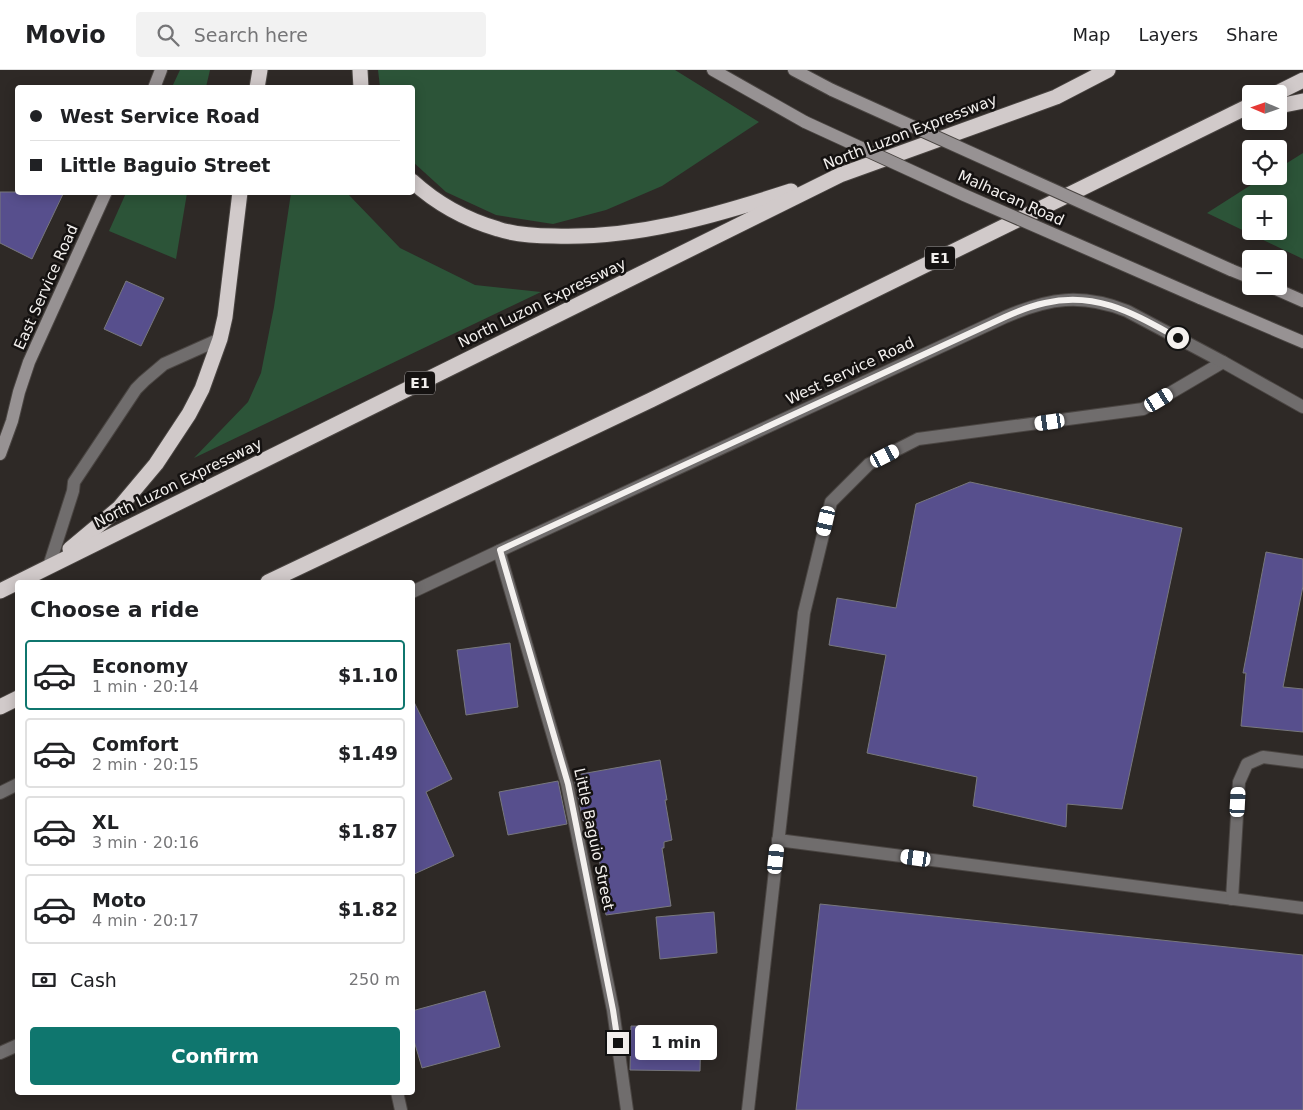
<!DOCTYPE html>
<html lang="en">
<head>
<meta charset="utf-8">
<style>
  :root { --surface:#fff; --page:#f2f2f2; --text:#202124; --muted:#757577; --line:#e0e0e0; --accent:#0f766e }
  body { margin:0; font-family:"DejaVu Sans",sans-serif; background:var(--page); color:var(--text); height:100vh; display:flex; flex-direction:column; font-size:19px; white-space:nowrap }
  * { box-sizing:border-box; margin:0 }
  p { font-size:16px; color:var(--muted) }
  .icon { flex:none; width:28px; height:28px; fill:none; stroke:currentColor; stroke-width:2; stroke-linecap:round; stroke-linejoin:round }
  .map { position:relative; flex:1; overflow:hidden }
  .sheet { position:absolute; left:15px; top:510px; width:400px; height:515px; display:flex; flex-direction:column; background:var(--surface); border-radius:5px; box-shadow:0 2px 12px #0003 }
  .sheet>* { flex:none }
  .banner { position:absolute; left:15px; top:15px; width:400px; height:110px; border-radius:5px; box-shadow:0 2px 12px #0003; display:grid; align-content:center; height:110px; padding:0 15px; background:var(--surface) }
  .needle { width:32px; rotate:272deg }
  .buttons { position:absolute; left:1242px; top:15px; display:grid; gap:10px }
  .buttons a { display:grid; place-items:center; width:45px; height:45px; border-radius:5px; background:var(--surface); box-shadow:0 2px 12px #0003; font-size:25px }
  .end { position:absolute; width:22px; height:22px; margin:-11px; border:6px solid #f3f0ee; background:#111; box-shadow:0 0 0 2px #111 }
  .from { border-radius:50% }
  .bubble { position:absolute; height:35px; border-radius:5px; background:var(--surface); box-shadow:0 2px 12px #0003; font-size:16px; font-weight:600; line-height:35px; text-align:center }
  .car { position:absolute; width:15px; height:30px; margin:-15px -8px; border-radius:6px; box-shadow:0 0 4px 1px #0007; background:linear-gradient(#fff 24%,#345 0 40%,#fff 0 76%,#345 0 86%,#fff 0) }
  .banner b { display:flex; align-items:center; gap:18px; height:48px; font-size:19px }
  .banner b+b { border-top:1px solid var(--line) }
  .banner i { width:12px; height:12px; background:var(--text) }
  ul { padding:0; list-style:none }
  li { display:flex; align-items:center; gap:15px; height:70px; margin:0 10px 8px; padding:0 5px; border:2px solid var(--line); border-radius:5px }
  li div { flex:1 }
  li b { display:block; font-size:19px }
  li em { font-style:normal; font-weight:600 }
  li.active { border-color:var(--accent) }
  li>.icon { width:45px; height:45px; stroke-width:1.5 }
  h2 { padding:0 15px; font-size:22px; line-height:60px }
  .pay { display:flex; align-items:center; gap:12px; height:55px; padding:0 15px; font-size:19px }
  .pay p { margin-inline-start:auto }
  .action { display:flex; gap:10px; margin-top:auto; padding:10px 15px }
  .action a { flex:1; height:58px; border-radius:5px; background:var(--accent); color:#fff; font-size:20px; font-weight:600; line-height:58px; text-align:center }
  header { display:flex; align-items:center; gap:30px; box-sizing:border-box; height:70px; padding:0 25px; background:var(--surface); border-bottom:1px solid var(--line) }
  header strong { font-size:24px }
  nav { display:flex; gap:28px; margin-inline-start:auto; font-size:18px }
  .search { width:350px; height:45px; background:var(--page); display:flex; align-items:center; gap:12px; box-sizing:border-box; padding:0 18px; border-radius:5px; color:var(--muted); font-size:19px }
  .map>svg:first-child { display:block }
  .green { fill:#2c5438; fill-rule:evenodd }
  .building { fill:#574f8d; stroke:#78787d }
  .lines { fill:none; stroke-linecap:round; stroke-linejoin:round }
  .service-casing { stroke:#4a4542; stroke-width:14 }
  .minor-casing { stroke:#4a4542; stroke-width:14 }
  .tertiary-casing { stroke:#4a4542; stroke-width:14 }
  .secondary-casing { stroke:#4a4542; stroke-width:14 }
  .motorway-casing { stroke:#4a4542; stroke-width:17 }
  .service { stroke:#706d6d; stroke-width:12 }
  .minor { stroke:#706d6d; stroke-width:12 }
  .tertiary { stroke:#706d6d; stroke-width:12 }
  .secondary { stroke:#979293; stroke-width:12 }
  .motorway { stroke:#d1caca; stroke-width:15 }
  .secondary-bridge-casing { stroke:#4a4542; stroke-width:14; stroke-linecap:butt }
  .secondary-bridge { stroke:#979293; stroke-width:12 }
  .route { stroke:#f3f0ee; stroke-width:6 }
  .labels { text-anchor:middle; stroke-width:5; stroke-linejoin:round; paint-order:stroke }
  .shield { fill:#151211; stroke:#b0adac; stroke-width:1 }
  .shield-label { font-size:14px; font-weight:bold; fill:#f3f0ee }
  .street-label { font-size:15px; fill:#f3f0ee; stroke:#151211 }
</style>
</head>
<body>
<header>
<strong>Movio</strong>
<div class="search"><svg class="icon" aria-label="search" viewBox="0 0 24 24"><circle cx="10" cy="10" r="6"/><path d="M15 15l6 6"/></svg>Search here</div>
<nav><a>Map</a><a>Layers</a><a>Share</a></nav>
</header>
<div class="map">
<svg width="1303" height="1040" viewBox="0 0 1303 1040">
  <rect width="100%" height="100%" fill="#2e2926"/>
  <!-- green -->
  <g class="green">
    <path d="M180,0H210L206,17H172Z"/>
    <path d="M378,0H675L759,52L662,116L606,140L553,154L496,145L446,122L413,92L412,18L380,17Z"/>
    <path d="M1303,83V189L1207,143L1265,106H1279V98ZM1251,134H1279V161H1251Z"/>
    <path d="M126,123H187L176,189L109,161Z"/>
    <path d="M291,123H347L400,178L475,215L541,222L194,388L248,332L261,303L274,237Z"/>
  </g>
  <!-- building -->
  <g class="building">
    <path d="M0,122H64L32,189L0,173Z"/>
    <path d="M126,211L164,228L141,276L104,259Z"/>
    <path d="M970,412L1182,458L1122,739L1067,734L1066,757L973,736L977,707L867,683L886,585L829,575L837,528L896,538L916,434Z"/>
    <path d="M1266,482L1303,489V516L1283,617L1303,619V662L1241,656L1246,603H1243Z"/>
    <path d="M510,573L518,637L466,645L457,580Z"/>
    <path d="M412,628L452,709L426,722L454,786L412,805Z"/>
    <path d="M660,690L667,730H665L672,770L664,772V778H662L671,836L606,845L601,810L602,809L594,749L583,751L574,708L582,707L581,704Z"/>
    <path d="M558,711L567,754L508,765L499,722Z"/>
    <path d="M820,834L1303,885V1040H796Z"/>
    <path d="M714,842L717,883L660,889L656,847Z"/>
    <path d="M485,921L500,977L422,998L412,964V941Z"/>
    <path d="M631,956L701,957L700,1001L630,1000Z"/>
  </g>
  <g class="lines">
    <defs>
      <g id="service">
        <path d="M49,496L73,421L74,412L136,319L144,311L164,294L220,269"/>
        <path d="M778,770L1303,838"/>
        <path d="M1232,829L1239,712L1247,694L1263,687L1303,692"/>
        <path d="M748,1040L804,543L831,432L869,394L918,369L1143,339L1223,292"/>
      </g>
      <g id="minor">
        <path d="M499,481L567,714L613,940L627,1040"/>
        <path d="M0,983L18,975"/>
        <path d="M397,1022L401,1040"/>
      </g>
      <g id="tertiary">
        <path d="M412,522L499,481L1005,247C1049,228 1081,223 1127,241L1223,292L1303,337"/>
        <path d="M0,723L18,714"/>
      </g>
      <g id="secondary">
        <path d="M713,0L805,52"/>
        <path d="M794,0L832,20"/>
        <path d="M154,18L161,0"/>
        <path d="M1231,200L1251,208"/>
        <path d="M1269,216L1303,231"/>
        <path d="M1200,228L1303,272"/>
        <path d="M0,384L12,351L19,322L29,292L106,122"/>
      </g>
      <g id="motorway">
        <path d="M360,0L361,18"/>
        <path d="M257,18L260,0"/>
        <path d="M1275,24L1303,10"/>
        <path d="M1279,36L1303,31"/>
        <path d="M412,111C436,133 467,150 498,159C516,165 535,166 554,166C636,169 714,146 791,121"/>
        <path d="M70,479L119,438L156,394L189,344L202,319L220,269L225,247L240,122"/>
        <path d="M268,512L651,330L1251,35"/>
        <path d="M0,521L840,105L1056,27L1108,0"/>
        <path d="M0,637L18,628"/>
      </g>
    </defs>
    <!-- service casing -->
    <use href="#service" class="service-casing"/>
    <!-- minor casing -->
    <use href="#minor" class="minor-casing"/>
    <!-- tertiary casing -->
    <use href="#tertiary" class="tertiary-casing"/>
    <!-- secondary casing -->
    <use href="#secondary" class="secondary-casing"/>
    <!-- motorway casing -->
    <use href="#motorway" class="motorway-casing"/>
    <!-- service -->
    <use href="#service" class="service"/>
    <!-- minor -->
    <use href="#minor" class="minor"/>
    <!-- tertiary -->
    <use href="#tertiary" class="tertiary"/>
    <!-- secondary -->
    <use href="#secondary" class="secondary"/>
    <!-- motorway -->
    <use href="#motorway" class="motorway"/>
    <defs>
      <g id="secondary-bridge">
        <path d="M832,20L1231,200"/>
        <path d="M805,52L964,125L1200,228"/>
      </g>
    </defs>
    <!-- secondary-bridge casing -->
    <use href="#secondary-bridge" class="secondary-bridge-casing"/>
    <!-- secondary-bridge -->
    <use href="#secondary-bridge" class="secondary-bridge"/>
  </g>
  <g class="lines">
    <!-- route -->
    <path class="route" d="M618,973L613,940L568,714L500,480L1005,247C1018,241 1031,236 1045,233C1097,221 1134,244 1178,268"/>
  </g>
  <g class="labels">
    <!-- shield labels -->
    <g class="shield">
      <rect x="925" y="176.5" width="30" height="23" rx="4"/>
      <rect x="405" y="301.5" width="30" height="23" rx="4"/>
    </g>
    <g class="shield-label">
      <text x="940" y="193">E1</text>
      <text x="420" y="318">E1</text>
    </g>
    <!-- street labels -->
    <g class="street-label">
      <text transform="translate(910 62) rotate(-21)" y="5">North Luzon Expressway</text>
      <text transform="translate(1011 128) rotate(24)" y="5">Malhacan Road</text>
      <text transform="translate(46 217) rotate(-66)" y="5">East Service Road</text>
      <text transform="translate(542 233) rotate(-26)" y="5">North Luzon Expressway</text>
      <text transform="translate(850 301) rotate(-25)" y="5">West Service Road</text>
      <text transform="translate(178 413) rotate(-26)" y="5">North Luzon Expressway</text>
      <text transform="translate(594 769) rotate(78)" y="5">Little Baguio Street</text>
    </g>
  </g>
</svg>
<div class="buttons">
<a><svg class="needle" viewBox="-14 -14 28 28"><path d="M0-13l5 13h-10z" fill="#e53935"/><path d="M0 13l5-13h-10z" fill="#757577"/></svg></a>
<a><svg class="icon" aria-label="locate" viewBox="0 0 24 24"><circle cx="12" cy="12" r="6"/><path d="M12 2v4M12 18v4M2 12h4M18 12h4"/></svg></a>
<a>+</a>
<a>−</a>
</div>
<i class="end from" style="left:1178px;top:268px"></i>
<i class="end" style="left:618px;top:973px"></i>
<div class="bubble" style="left:635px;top:955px;width:82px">1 min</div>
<i class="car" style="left:1159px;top:330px;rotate:59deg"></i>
<i class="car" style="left:1050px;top:352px;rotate:262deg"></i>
<i class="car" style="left:885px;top:386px;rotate:63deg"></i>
<i class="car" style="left:826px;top:451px;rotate:193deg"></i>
<i class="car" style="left:1238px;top:732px;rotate:3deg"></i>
<i class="car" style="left:916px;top:788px;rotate:278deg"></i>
<i class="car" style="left:776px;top:789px;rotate:6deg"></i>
<div class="banner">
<b><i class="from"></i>West Service Road</b>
<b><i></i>Little Baguio Street</b>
</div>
<section class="sheet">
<h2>Choose a ride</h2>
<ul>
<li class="active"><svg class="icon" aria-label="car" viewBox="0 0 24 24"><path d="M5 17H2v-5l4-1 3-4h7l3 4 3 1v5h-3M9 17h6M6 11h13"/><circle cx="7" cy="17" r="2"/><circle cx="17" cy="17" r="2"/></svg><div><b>Economy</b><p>1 min · 20:14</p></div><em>$1.10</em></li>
<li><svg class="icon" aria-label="car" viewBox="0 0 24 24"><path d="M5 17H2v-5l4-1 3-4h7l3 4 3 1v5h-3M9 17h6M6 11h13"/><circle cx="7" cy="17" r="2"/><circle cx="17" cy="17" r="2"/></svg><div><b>Comfort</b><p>2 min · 20:15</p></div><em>$1.49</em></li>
<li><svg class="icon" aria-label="car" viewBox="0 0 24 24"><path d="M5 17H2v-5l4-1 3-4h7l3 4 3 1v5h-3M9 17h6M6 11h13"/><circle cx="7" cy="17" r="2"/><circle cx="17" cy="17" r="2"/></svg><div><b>XL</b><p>3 min · 20:16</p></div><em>$1.87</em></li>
<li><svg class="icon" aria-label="car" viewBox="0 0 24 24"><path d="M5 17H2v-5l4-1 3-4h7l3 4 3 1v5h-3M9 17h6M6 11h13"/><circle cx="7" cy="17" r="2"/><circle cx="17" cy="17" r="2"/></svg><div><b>Moto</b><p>4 min · 20:17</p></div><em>$1.82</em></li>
</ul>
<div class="pay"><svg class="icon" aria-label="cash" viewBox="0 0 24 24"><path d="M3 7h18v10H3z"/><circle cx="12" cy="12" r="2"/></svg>Cash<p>250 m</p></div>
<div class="action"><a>Confirm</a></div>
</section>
</div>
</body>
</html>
